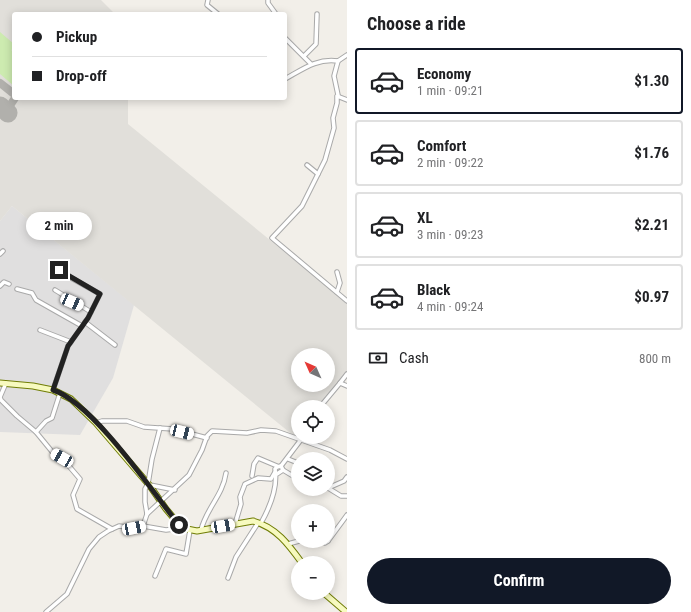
<!DOCTYPE html>
<html lang="en">
<head>
<meta charset="utf-8">
<style>
  :root { --surface:#fff; --page:#f2f2f2; --text:#202124; --muted:#757577; --line:#e0e0e0; --accent:#111827 }
  body { margin:0; font-family:"Roboto Condensed",sans-serif; background:var(--page); color:var(--text); height:100vh; display:flex; flex-direction:column; font-size:15px; white-space:nowrap }
  * { box-sizing:border-box; margin:0 }
  p { font-size:13px; color:var(--muted) }
  .icon { flex:none; width:22px; height:22px; fill:none; stroke:currentColor; stroke-width:2; stroke-linecap:round; stroke-linejoin:round }
  .map { position:relative; flex:1; overflow:hidden }
  .panel { display:flex; flex-direction:column; background:var(--surface); width:344px }
  .panel>* { flex:none }
  .top-card { position:absolute; left:12px; top:12px; width:275px; height:88px; border-radius:4px; box-shadow:0 2px 10px #0003; display:grid; align-content:center; height:88px; padding:0 20px; background:var(--surface) }
  .needle { width:26px; rotate:315deg }
  .tools { position:absolute; left:291px; top:348px; display:grid; gap:8px }
  .tools a { display:grid; place-items:center; width:44px; height:44px; border-radius:50%; background:var(--surface); box-shadow:0 2px 10px #0003; font-size:20px }
  .end { position:absolute; width:18px; height:18px; margin:-9px; border:5px solid #222; background:#fff; box-shadow:0 0 0 2px #fff }
  .from { border-radius:50% }
  .bubble { position:absolute; height:28px; border-radius:14px; background:var(--surface); box-shadow:0 2px 10px #0003; font-size:13px; font-weight:700; line-height:28px; text-align:center }
  .car { position:absolute; width:12px; height:24px; margin:-12px -6px; border-radius:5px; box-shadow:0 0 3px 1px #0007; background:linear-gradient(#fff 24%,#345 0 40%,#fff 0 76%,#345 0 86%,#fff 0) }
  .top-card b { display:flex; align-items:center; gap:14px; height:38px; font-size:15px }
  .top-card b+b { border-top:1px solid var(--line) }
  .top-card i { width:10px; height:10px; background:var(--text) }
  ul { padding:0; list-style:none }
  li { display:flex; align-items:center; gap:12px; height:66px; margin:0 8px 6px; padding:0 12px; border:2px solid var(--line); border-radius:4px }
  li div { flex:1 }
  li b { display:block; font-size:15px }
  li em { font-style:normal; font-weight:700 }
  li.on { border-color:var(--accent) }
  li>.icon { width:36px; height:36px; stroke-width:1.5 }
  h2 { padding:0 20px; font-size:18px; line-height:48px }
  .pay { display:flex; align-items:center; gap:10px; height:44px; padding:0 20px; font-size:15px }
  .pay p { margin-inline-start:auto }
  .button { display:flex; gap:8px; margin-top:auto; padding:8px 20px }
  .button a { flex:1; height:46px; border-radius:24px; background:var(--accent); color:#fff; font-size:16px; font-weight:700; line-height:46px; text-align:center }
  main { display:flex; flex:1; min-height:0 }
  .map>svg:first-child { display:block }
  .residential { fill:#e0dfdf }
  .airport { fill:#e1dfda; fill-rule:evenodd }
  .grass { fill:#cdebb0 }
  .lines { fill:none; stroke-linecap:round; stroke-linejoin:round }
  .taxiway { stroke:#b1b0ac; stroke-width:8 }
  .runway { stroke:#b1b0ac; stroke-width:19 }
  .street-casing { stroke:#a9a9a9; stroke-width:5.5 }
  .secondary-casing { stroke:#707d05; stroke-width:7 }
  .street { stroke:#fff; stroke-width:3.5 }
  .secondary { stroke:#f7fabf; stroke-width:5 }
  .route { stroke:#222; stroke-width:5 }
</style>
</head>
<body>
<main>
<div class="map">
<svg width="347" height="612" viewBox="0 0 347 612">
  <rect width="100%" height="100%" fill="#f2efe9"/>
  <!-- residential -->
  <path class="residential" d="M12,206L134,305L113,378L80,435L0,432V221Z"/>
  <!-- airport -->
  <path class="airport" d="M0,0H101L115,14H14V98H128V124L347,303V371L318,407H298V431L294,436L12,206L0,221ZM298,355H328V385H298Z"/>
  <!-- grass -->
  <path class="grass" d="M0,32L14,44V49L11,50L14,52V86L0,74Z"/>
  <g class="lines">
    <!-- taxiway -->
    <g class="taxiway">
      <path d="M0,83L14,94"/>
      <path d="M0,110L9,107L15,98"/>
    </g>
    <!-- runway -->
    <path class="runway" d="M0,106L8,113"/>
    <defs>
      <g id="street">
        <path d="M208,0L207,5L218,14"/>
        <path d="M268,0V3L276,14"/>
        <path d="M285,38L311,64"/>
        <path d="M304,56L316,44L317,14"/>
        <path d="M338,61L334,76L338,95"/>
        <path d="M285,79C303,69 317,58 338,61L347,55"/>
        <path d="M347,100L337,96V103L333,118L334,128L325,160L302,206L272,238L347,301"/>
        <path d="M307,165L318,174"/>
        <path d="M0,254L3,251"/>
        <path d="M0,286L4,282L9,284"/>
        <path d="M17,289L32,293L36,300L82,326"/>
        <path d="M55,290L91,312"/>
        <path d="M337,292L340,283L337,272"/>
        <path d="M85,322L115,345"/>
        <path d="M40,330L71,342"/>
        <path d="M6,383L0,397L1,400L17,416L36,432"/>
        <path d="M340,383L347,374"/>
        <path d="M53,390L68,346L88,318L100,294L57,270"/>
        <path d="M60,393L52,418L46,421L36,432L54,454L62,458L80,479L73,495L77,509L112,529"/>
        <path d="M320,407L340,383L347,386"/>
        <path d="M96,423L102,421H127L144,427L173,429L207,438"/>
        <path d="M288,459L298,463"/>
        <path d="M281,466L303,437"/>
        <path d="M283,470L298,479"/>
        <path d="M252,476L254,464L258,458L277,466"/>
        <path d="M150,485L175,490"/>
        <path d="M328,488L344,481L347,477"/>
        <path d="M328,488L341,496H347"/>
        <path d="M147,514L145,502V489L148,484L152,459L160,428"/>
        <path d="M261,523C270,507 278,487 275,469L277,467L281,466L283,470L277,474"/>
        <path d="M235,524L241,504L240,497L245,484L258,478L271,479L275,472"/>
        <path d="M143,526L147,514L189,475L202,450L207,436L212,431L247,433L261,430L276,431L330,450L347,459"/>
        <path d="M201,530C206,509 223,495 226,473"/>
        <path d="M320,541L325,543L328,541"/>
        <path d="M328,541L347,515"/>
        <path d="M288,544L299,541"/>
        <path d="M155,576L166,549L186,554L190,530"/>
        <path d="M228,578L236,557L258,523"/>
        <path d="M46,612L67,594L89,549L99,537L108,531L119,526L134,528L143,526L166,530L182,528"/>
      </g>
      <g id="secondary">
        <path d="M0,383L33,386L53,390L71,399L96,423L150,486L166,509L182,528L197,531L253,521C276,527 289,545 302,563"/>
        <path d="M324,593L346,612"/>
      </g>
    </defs>
    <!-- street casing -->
    <use href="#street" class="street-casing"/>
    <!-- secondary casing -->
    <use href="#secondary" class="secondary-casing"/>
    <!-- street -->
    <use href="#street" class="street"/>
    <!-- secondary -->
    <use href="#secondary" class="secondary"/>
  </g>
  <g class="lines">
    <!-- route -->
    <path class="route" d="M59,270L100,294L88,318L68,346L53,390C93,403 152,491 179,525"/>
  </g>
</svg>
<div class="tools">
<a><svg class="needle" viewBox="-14 -14 28 28"><path d="M0-13l5 13h-10z" fill="#e53935"/><path d="M0 13l5-13h-10z" fill="#757577"/></svg></a>
<a><svg class="icon" aria-label="locate" viewBox="0 0 24 24"><circle cx="12" cy="12" r="6"/><path d="M12 2v4M12 18v4M2 12h4M18 12h4"/></svg></a>
<a><svg class="icon" aria-label="layers" viewBox="0 0 24 24"><path d="M12 4l9 5-9 5-9-5zM3 14l9 5 9-5"/></svg></a>
<a>+</a>
<a>−</a>
</div>
<i class="end from" style="left:179px;top:525px"></i>
<i class="end" style="left:59px;top:270px"></i>
<div class="bubble" style="left:26px;top:212px;width:66px">2 min</div>
<i class="car" style="left:72px;top:302px;rotate:114deg"></i>
<i class="car" style="left:182px;top:432px;rotate:104deg"></i>
<i class="car" style="left:62px;top:458px;rotate:300deg"></i>
<i class="car" style="left:223px;top:526px;rotate:80deg"></i>
<i class="car" style="left:134px;top:528px;rotate:79deg"></i>
<div class="top-card">
<b><i class="from"></i>Pickup</b>
<b><i></i>Drop-off</b>
</div>
</div>
<section class="panel">
<h2>Choose a ride</h2>
<ul>
<li class="on"><svg class="icon" aria-label="car" viewBox="0 0 24 24"><path d="M5 17H2v-5l4-1 3-4h7l3 4 3 1v5h-3M9 17h6M6 11h13"/><circle cx="7" cy="17" r="2"/><circle cx="17" cy="17" r="2"/></svg><div><b>Economy</b><p>1 min · 09:21</p></div><em>$1.30</em></li>
<li><svg class="icon" aria-label="car" viewBox="0 0 24 24"><path d="M5 17H2v-5l4-1 3-4h7l3 4 3 1v5h-3M9 17h6M6 11h13"/><circle cx="7" cy="17" r="2"/><circle cx="17" cy="17" r="2"/></svg><div><b>Comfort</b><p>2 min · 09:22</p></div><em>$1.76</em></li>
<li><svg class="icon" aria-label="car" viewBox="0 0 24 24"><path d="M5 17H2v-5l4-1 3-4h7l3 4 3 1v5h-3M9 17h6M6 11h13"/><circle cx="7" cy="17" r="2"/><circle cx="17" cy="17" r="2"/></svg><div><b>XL</b><p>3 min · 09:23</p></div><em>$2.21</em></li>
<li><svg class="icon" aria-label="car" viewBox="0 0 24 24"><path d="M5 17H2v-5l4-1 3-4h7l3 4 3 1v5h-3M9 17h6M6 11h13"/><circle cx="7" cy="17" r="2"/><circle cx="17" cy="17" r="2"/></svg><div><b>Black</b><p>4 min · 09:24</p></div><em>$0.97</em></li>
</ul>
<div class="pay"><svg class="icon" aria-label="cash" viewBox="0 0 24 24"><path d="M3 7h18v10H3z"/><circle cx="12" cy="12" r="2"/></svg>Cash<p>800 m</p></div>
<div class="button"><a>Confirm</a></div>
</section>
</main>
</body>
</html>
